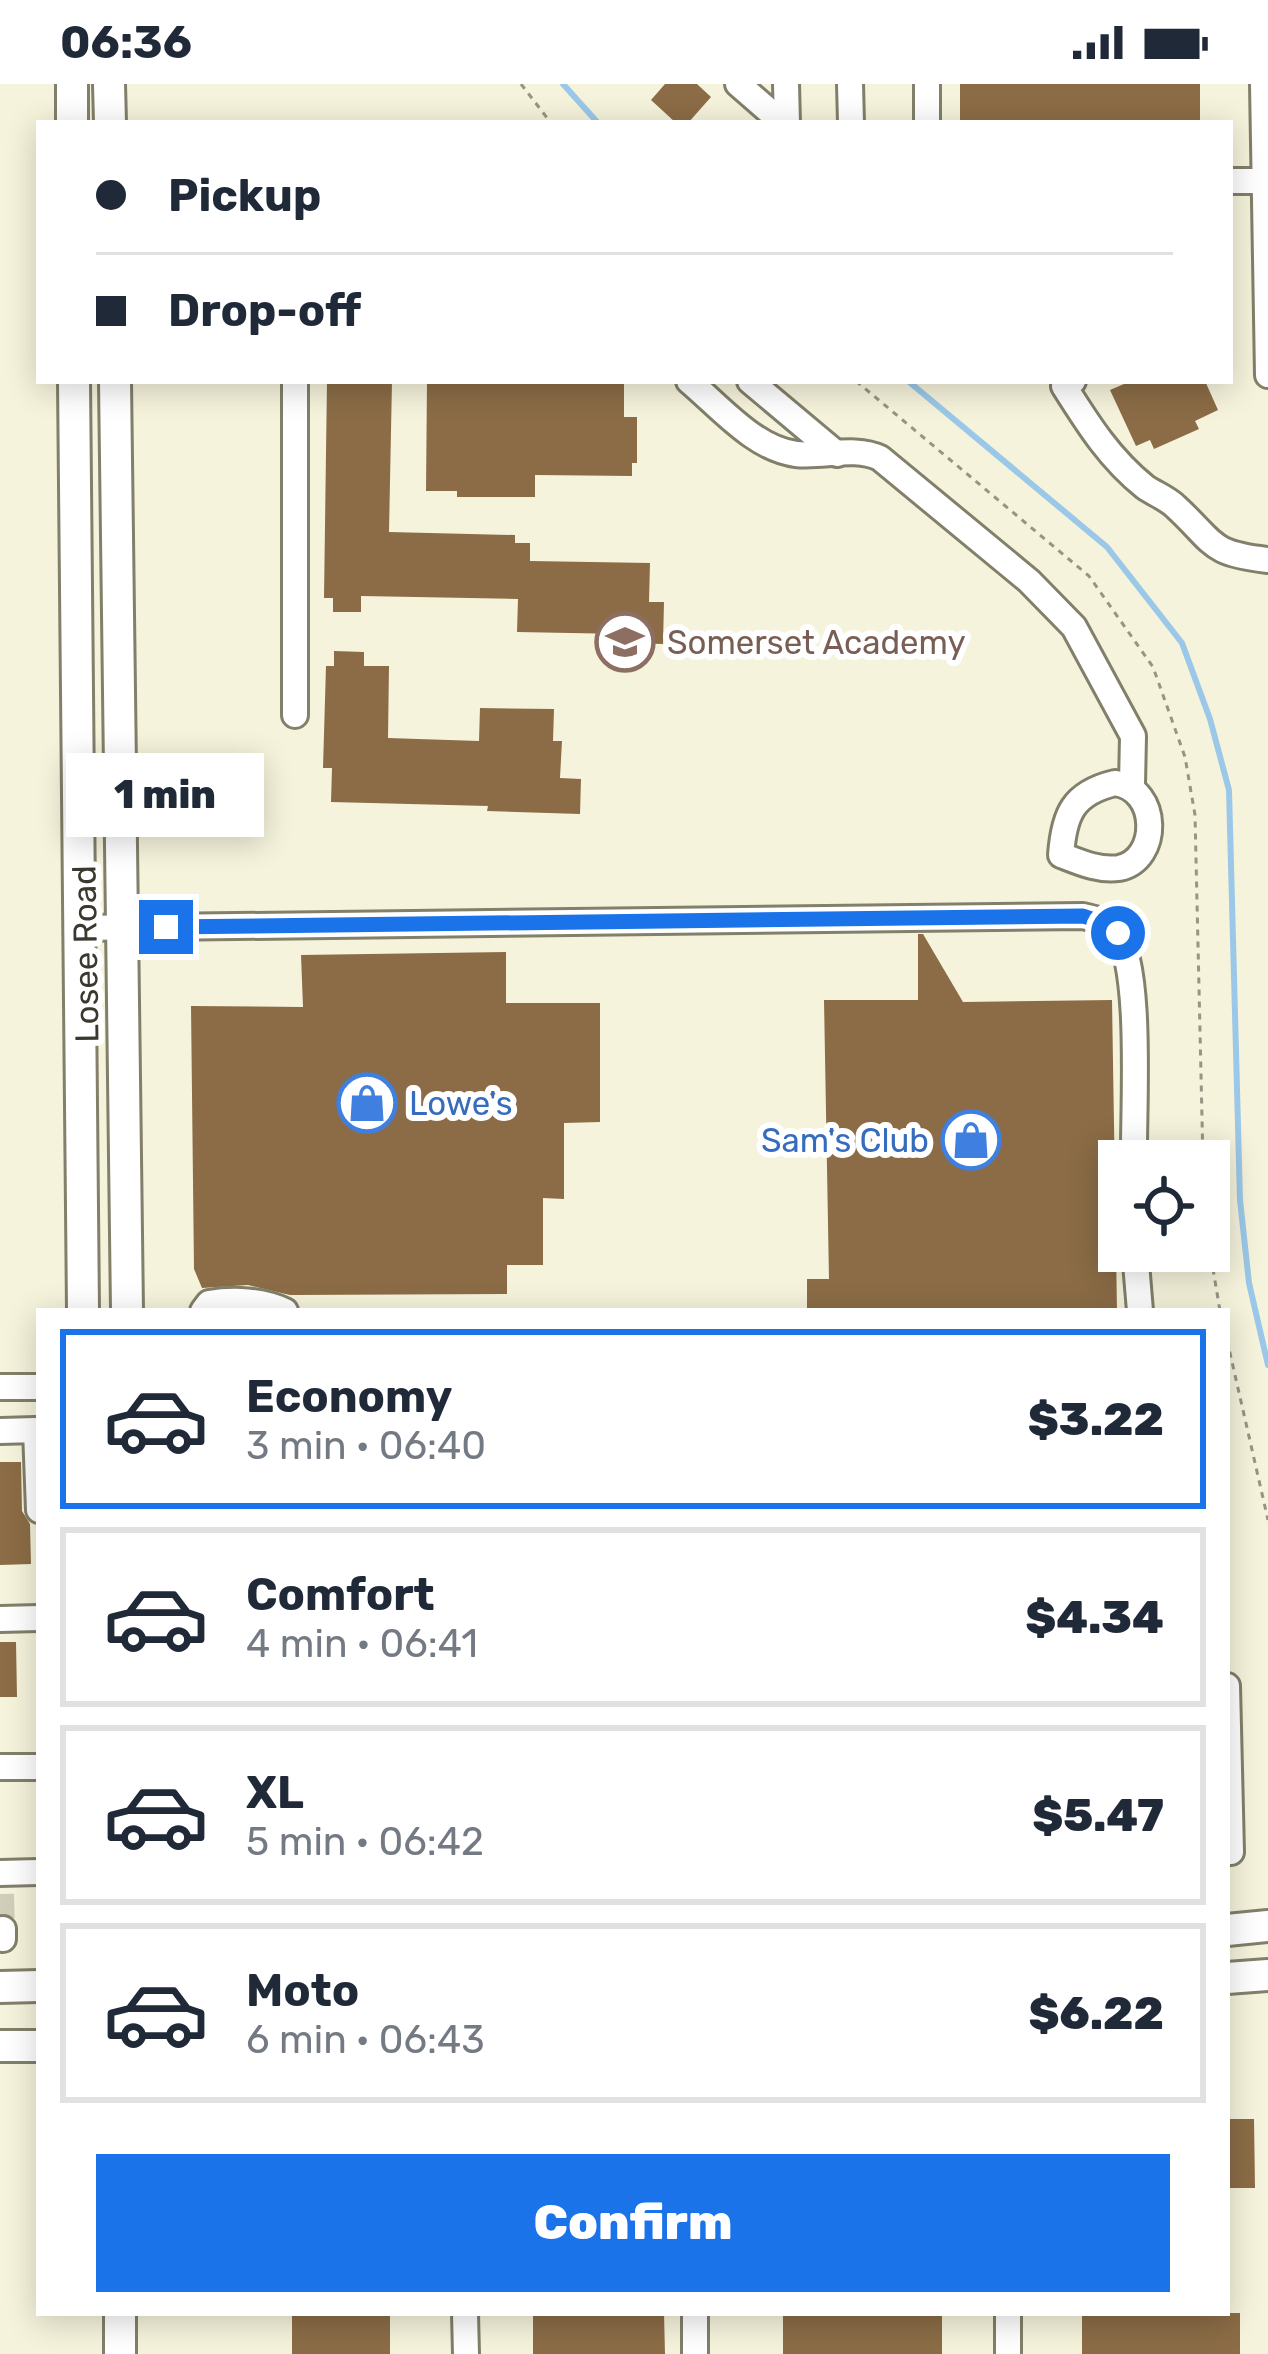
<!DOCTYPE html>
<html lang="en">
<head>
<meta charset="utf-8">
<style>
  :root { --surface:#fff; --page:#f2f2f3; --text:#1f2937; --muted:#747a83; --line:#e0e1e3; --accent:#1a73e8 }
  body { margin:0; font-family:Rubik,sans-serif; background:var(--page); color:var(--text); height:100vh; display:flex; flex-direction:column; font-size:45px; white-space:nowrap }
  * { box-sizing:border-box; margin:0 }
  p { font-size:39px; color:var(--muted) }
  .icon { flex:none; width:66px; height:66px; fill:none; stroke:currentColor; stroke-width:2; stroke-linecap:round; stroke-linejoin:round }
  .map { position:relative; flex:1; overflow:hidden }
  .details { position:absolute; left:36px; top:1224px; width:1194px; height:1008px; display:flex; flex-direction:column; background:var(--surface); border-radius:0px; box-shadow:0 6px 30px #0003 }
  .details>* { flex:none }
  .banner { position:absolute; left:36px; top:36px; width:1197px; height:264px; border-radius:0px; box-shadow:0 6px 30px #0003; display:grid; align-content:center; height:264px; padding:0 60px; background:var(--surface) }
  .controls { position:absolute; left:1098px; top:1056px; display:grid; gap:24px }
  .controls a { display:grid; place-items:center; width:132px; height:132px; border-radius:0px; background:var(--surface); box-shadow:0 6px 30px #0003; font-size:60px }
  .end { position:absolute; width:54px; height:54px; margin:-27px; border:15px solid #1a73e8; background:#fff; box-shadow:0 0 0 6px #fff }
  .from { border-radius:50% }
  .bubble { position:absolute; height:84px; border-radius:0px; background:var(--surface); box-shadow:0 6px 30px #0003; font-size:39px; font-weight:800; line-height:84px; text-align:center }
  .banner b { display:flex; align-items:center; gap:42px; height:114px; font-size:45px }
  .banner b+b { border-top:3px solid var(--line) }
  .banner i { width:30px; height:30px; background:var(--text) }
  ul { padding:21px 0 0; list-style:none }
  li { display:flex; align-items:center; gap:36px; height:180px; margin:0 24px 18px; padding:0 36px; border:6px solid var(--line); border-radius:0px }
  li div { flex:1 }
  li b { display:block; font-size:45px }
  li em { font-style:normal; font-weight:800 }
  li.current { border-color:var(--accent) }
  li>.icon { width:108px; height:108px; stroke-width:1.5 }
  .cta { display:flex; gap:24px; margin-top:auto; padding:24px 60px }
  .cta a { flex:1; height:138px; border-radius:0px; background:var(--accent); color:#fff; font-size:48px; font-weight:800; line-height:138px; text-align:center }
  .status { display:flex; justify-content:space-between; align-items:center; height:84px; padding:0 60px; background:var(--surface); direction:ltr }
  .status svg { height:33px; fill:currentColor }
  .map>svg:first-child { display:block }
  .lines { fill:none; stroke-linecap:round; stroke-linejoin:round }
  .stream { stroke:#9bc8e8; stroke-width:6 }
  .building { fill:#8b6c46 }
  .minor-tunnel { stroke:#d0ceb9; stroke-width:24; stroke-dasharray:24 12; stroke-linecap:butt }
  .minor-casing { stroke:#827f6a; stroke-width:30 }
  .major-casing { stroke:#827f6a; stroke-width:36 }
  .path { stroke:#979484; stroke-width:3; stroke-dasharray:6 6; stroke-linecap:butt }
  .minor { stroke:#fff; stroke-width:24 }
  .major { stroke:#fff; stroke-width:30 }
  .route { stroke:#1a73e8; stroke-width:15 }
  .labels { text-anchor:middle; stroke-width:12; stroke-linejoin:round; paint-order:stroke }
  .education-label { font-size:33px; fill:#785e54; stroke:#fff; text-anchor:start }
  .street-label { font-size:33px; fill:#3a382f; stroke:#fff }
  .shop-label { font-size:33px; fill:#366cbe; stroke:#fff; text-anchor:start }
</style>
</head>
<body>
<div class="status"><b>06:36</b><svg viewBox="0 0 49 12"><path d="M0 12V9h3v3zM5 12V6h3v6zM10 12V3h3v9zM15 12V0h3v12zM26 1h20v11H26zM47 4h2v5h-2z"/></svg></div>
<div class="map">
<svg width="1268" height="2270" viewBox="0 0 1268 2270">
  <rect width="100%" height="100%" fill="#f6f3dc"/>
  <g class="lines">
    <!-- stream -->
    <g class="stream">
      <path d="M563,0L598,39"/>
      <path d="M908,297L1107,463L1182,559L1210,635L1229,706L1240,1116L1249,1199L1268,1281"/>
    </g>
  </g>
  <!-- building -->
  <g class="building">
    <path d="M665,0H697L711,13L688,39H676L651,16Z"/>
    <rect x="960" y="0" width="240" height="39"/>
    <path d="M327,297H392L389,448L515,451V459H530V477L650,479L649,518H664L663,560L622,559L623,550L517,548L518,515L361,512V528H333V514H324Z"/>
    <path d="M427,297H624V333H637V379H632V392L535,391V413H457V407H426Z"/>
    <path d="M1131,297H1205L1218,326L1195,337L1199,345L1154,365L1150,356L1136,362L1110,306Z"/>
    <path d="M334,567L364,568V582H389L388,654L479,657L480,624L554,625L553,657H562L560,694L581,695L580,730L487,727L488,722L331,718L332,684H323L326,582H334Z"/>
    <path d="M918,850H923L963,918L1112,916L1117,1227H807V1195H829L824,916H918Z"/>
    <path d="M506,868V919H600V1038L564,1039V1115L543,1114V1181H507V1210L290,1211L248,1201L202,1204L194,1185L191,922L303,923L301,871Z"/>
    <path d="M0,1378H21L22,1427L30,1440L31,1480L0,1481Z"/>
    <path d="M0,1558H16L17,1613H0Z"/>
    <path d="M1227,2035H1254L1255,2104H1227Z"/>
    <rect x="292" y="2229" width="98" height="41"/>
    <path d="M533,2229H664L665,2270H533Z"/>
    <rect x="783" y="2229" width="159" height="41"/>
    <rect x="1082" y="2229" width="158" height="41"/>
  </g>
  <g class="lines">
    <!-- minor-tunnel -->
    <path class="minor-tunnel" d="M2,1810L3,1845"/>
    <defs>
      <g id="minor">
        <path d="M738,0L783,39"/>
        <path d="M786,0L787,39"/>
        <path d="M850,0L851,39"/>
        <path d="M927,0V39"/>
        <path d="M1263,0L1268,291"/>
        <path d="M1230,97H1264"/>
        <path d="M689,297C720,323 755,365 796,370C823,373 855,362 880,374L1029,497L1074,543L1133,652L1132,701"/>
        <path d="M750,297L837,370"/>
        <path d="M1073,297L1064,302C1088,340 1109,374 1145,403C1155,410 1167,414 1176,423C1216,460 1208,469 1268,476"/>
        <path d="M295,631V297"/>
        <path d="M1115,699C1160,705 1160,776 1119,784C1099,787 1079,778 1061,771C1064,730 1073,709 1115,699Z"/>
        <path d="M77,844L1083,832C1095,835 1108,837 1116,847C1143,883 1133,1027 1134,1077"/>
        <path d="M1135,1167L1140,1227"/>
        <path d="M203,1227L209,1219C233,1215 262,1216 285,1227"/>
        <path d="M0,1303H39"/>
        <path d="M0,1347L36,1346L39,1426"/>
        <path d="M0,1535L39,1534"/>
        <path d="M1227,1602L1231,1768H1227"/>
        <path d="M0,1683H39"/>
        <path d="M0,1789L39,1788"/>
        <path d="M3,1845V1855"/>
        <path d="M465,2229L466,2270"/>
        <path d="M695,2229V2270"/>
        <path d="M1008,2229V2270"/>
      </g>
      <g id="major">
        <path d="M72,0V39"/>
        <path d="M109,0L110,39"/>
        <path d="M74,297L83,1227"/>
        <path d="M115,297L127,1227"/>
        <path d="M1227,1846L1268,1842"/>
        <path d="M1227,1894L1268,1891"/>
        <path d="M0,1903L39,1902"/>
        <path d="M0,1962H39"/>
        <path d="M120,2229V2270"/>
      </g>
    </defs>
    <!-- minor casing -->
    <use href="#minor" class="minor-casing"/>
    <!-- major casing -->
    <use href="#major" class="major-casing"/>
    <!-- path -->
    <g class="path">
      <path d="M521,0L551,39"/>
      <path d="M856,297L1089,492L1153,583L1185,673L1195,731L1203,1077"/>
      <path d="M1209,1161L1220,1227"/>
      <path d="M1227,1256L1268,1436"/>
    </g>
    <!-- minor -->
    <use href="#minor" class="minor"/>
    <!-- major -->
    <use href="#major" class="major"/>
  </g>
  <g class="lines">
    <!-- route -->
    <path class="route" d="M166,843L1083,832L1110,841L1118,849"/>
  </g>
  <!-- icons -->
  <defs>
    <symbol id="school-ring" viewBox="-11 -11 22 22"><circle r="9.5" fill="#fff" stroke="#8d6e63" stroke-width="1.5"/><path d="M0-5L7-2L0 1L-7-2ZM-4 1L0 2.5L4 1V4Q0 6-4 4Z" fill="#8d6e63"/></symbol>
    <symbol id="shop-ring" viewBox="-11 -11 22 22"><circle r="9.5" fill="#fff" stroke="#3f7fe0" stroke-width="1.5"/><path d="M-5-2.5h2.3a2.7 3.5 0 0 1 5.4 0H5L5.5 6h-11ZM-1.5-2.5h3a1.5 2.3 0 0 0-3 0Z" fill="#3f7fe0"/></symbol>
  </defs>
  <g fill-rule="evenodd">
    <use href="#school-ring" x="592" y="525" width="66" height="66"/>
    <use href="#shop-ring" x="334" y="986" width="66" height="66"/>
    <use href="#shop-ring" x="938" y="1023" width="66" height="66"/>
  </g>
  <g class="labels">
    <!-- education labels -->
    <g class="education-label">
      <text x="667" y="570">Somerset Academy</text>
    </g>
    <!-- street labels -->
    <g class="street-label">
      <text transform="translate(85 870) rotate(-91)" y="12">Losee Road</text>
    </g>
    <!-- shop labels -->
    <g class="shop-label">
      <text x="409" y="1031">Lowe's</text>
      <text x="929" y="1068" text-anchor="end">Sam's Club</text>
    </g>
  </g>
</svg>
<div class="controls">
<a><svg class="icon" aria-label="locate" viewBox="0 0 24 24"><circle cx="12" cy="12" r="6"/><path d="M12 2v4M12 18v4M2 12h4M18 12h4"/></svg></a>
</div>
<i class="end from" style="left:1118px;top:849px"></i>
<i class="end" style="left:166px;top:843px"></i>
<div class="bubble" style="left:66px;top:669px;width:198px">1 min</div>
<div class="banner">
<b><i class="from"></i>Pickup</b>
<b><i></i>Drop-off</b>
</div>
<section class="details">
<ul>
<li class="current"><svg class="icon" aria-label="car" viewBox="0 0 24 24"><path d="M5 17H2v-5l4-1 3-4h7l3 4 3 1v5h-3M9 17h6M6 11h13"/><circle cx="7" cy="17" r="2"/><circle cx="17" cy="17" r="2"/></svg><div><b>Economy</b><p>3 min · 06:40</p></div><em>$3.22</em></li>
<li><svg class="icon" aria-label="car" viewBox="0 0 24 24"><path d="M5 17H2v-5l4-1 3-4h7l3 4 3 1v5h-3M9 17h6M6 11h13"/><circle cx="7" cy="17" r="2"/><circle cx="17" cy="17" r="2"/></svg><div><b>Comfort</b><p>4 min · 06:41</p></div><em>$4.34</em></li>
<li><svg class="icon" aria-label="car" viewBox="0 0 24 24"><path d="M5 17H2v-5l4-1 3-4h7l3 4 3 1v5h-3M9 17h6M6 11h13"/><circle cx="7" cy="17" r="2"/><circle cx="17" cy="17" r="2"/></svg><div><b>XL</b><p>5 min · 06:42</p></div><em>$5.47</em></li>
<li><svg class="icon" aria-label="car" viewBox="0 0 24 24"><path d="M5 17H2v-5l4-1 3-4h7l3 4 3 1v5h-3M9 17h6M6 11h13"/><circle cx="7" cy="17" r="2"/><circle cx="17" cy="17" r="2"/></svg><div><b>Moto</b><p>6 min · 06:43</p></div><em>$6.22</em></li>
</ul>
<div class="cta"><a>Confirm</a></div>
</section>
</div>
</body>
</html>
